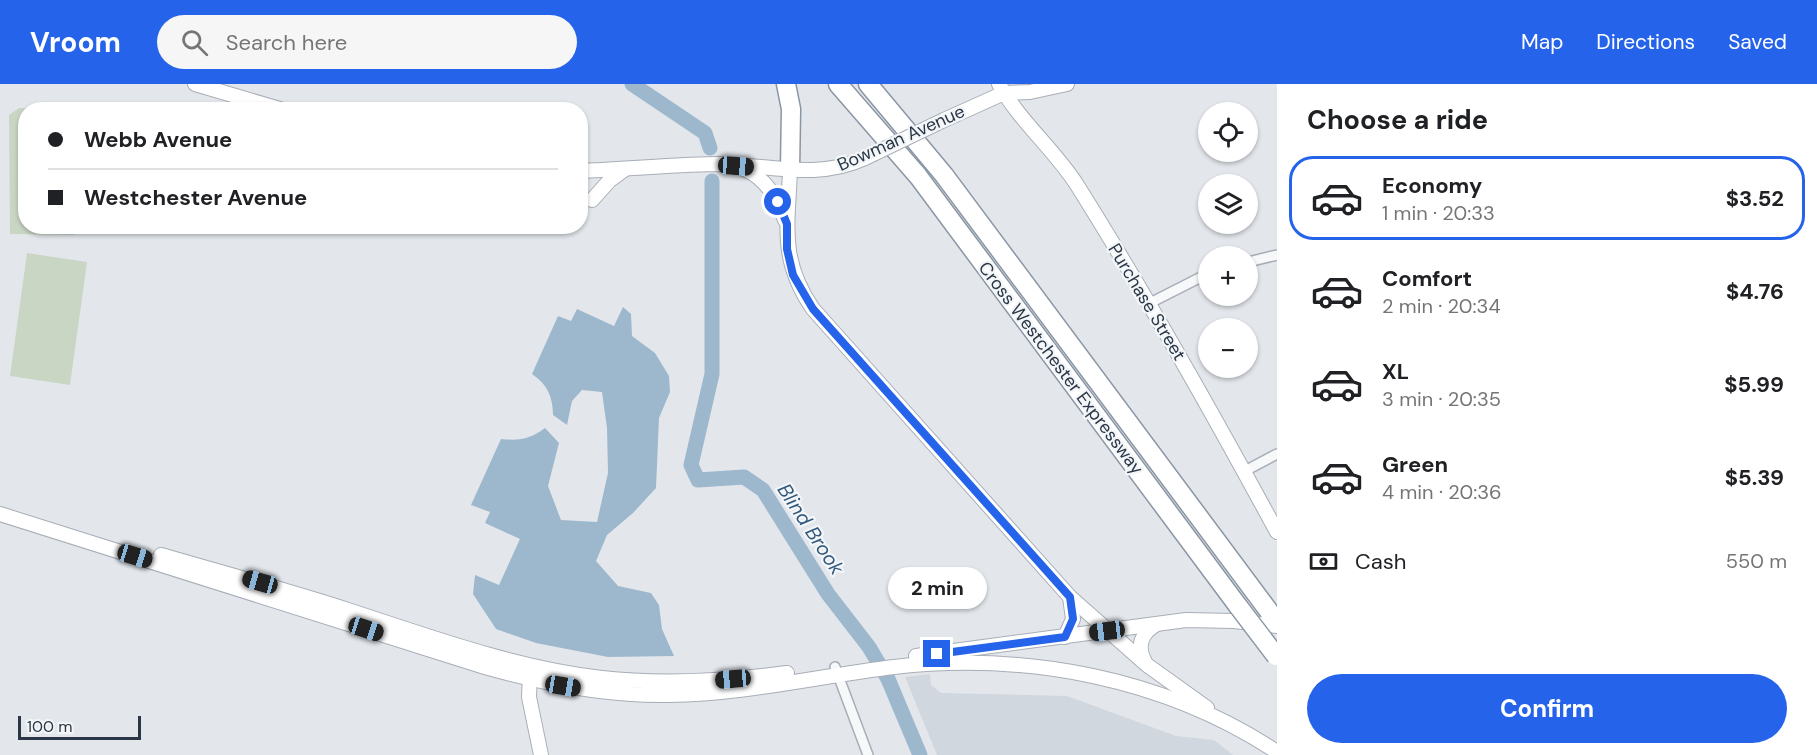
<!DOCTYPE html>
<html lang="en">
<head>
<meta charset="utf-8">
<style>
  :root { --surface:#fff; --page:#f6f6f6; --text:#202124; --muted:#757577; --line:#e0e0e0; --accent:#2563eb }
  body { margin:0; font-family:"DM Sans",sans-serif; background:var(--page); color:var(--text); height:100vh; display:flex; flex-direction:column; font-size:22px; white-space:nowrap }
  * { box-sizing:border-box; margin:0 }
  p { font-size:20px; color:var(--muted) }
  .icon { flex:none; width:33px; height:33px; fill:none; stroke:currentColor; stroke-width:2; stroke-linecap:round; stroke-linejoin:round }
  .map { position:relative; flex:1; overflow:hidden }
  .side { display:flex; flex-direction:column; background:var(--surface); width:540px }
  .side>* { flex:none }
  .guide { position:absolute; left:18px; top:18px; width:570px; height:132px; border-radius:24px; box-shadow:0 2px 4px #0004; display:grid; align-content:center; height:132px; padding:0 30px; background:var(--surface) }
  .tools { position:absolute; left:1198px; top:18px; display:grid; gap:12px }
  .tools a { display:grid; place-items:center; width:60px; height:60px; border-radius:50%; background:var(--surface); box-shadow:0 2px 4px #0004; font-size:30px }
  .scale { position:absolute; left:18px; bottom:15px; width:123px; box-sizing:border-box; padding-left:6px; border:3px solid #2a3645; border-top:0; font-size:16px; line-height:21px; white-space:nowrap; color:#2a3645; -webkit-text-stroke:4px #f3f6f9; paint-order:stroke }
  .end { position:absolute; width:27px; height:27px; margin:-14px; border:8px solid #2563eb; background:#fff; box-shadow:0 0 0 3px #fff }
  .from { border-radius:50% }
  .bubble { position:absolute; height:42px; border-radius:21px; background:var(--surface); box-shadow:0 2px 4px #0004; font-size:20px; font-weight:700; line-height:42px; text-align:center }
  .car { position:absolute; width:18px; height:36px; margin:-18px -9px; border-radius:8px; box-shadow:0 0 4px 2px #0007; background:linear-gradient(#222 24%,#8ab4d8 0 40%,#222 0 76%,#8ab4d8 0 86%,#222 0) }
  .guide b { display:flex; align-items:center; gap:21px; height:57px; font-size:22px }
  .guide b+b { border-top:2px solid var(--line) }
  .guide i { width:15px; height:15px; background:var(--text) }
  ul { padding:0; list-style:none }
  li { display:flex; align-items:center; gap:18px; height:84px; margin:0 12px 9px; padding:0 18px; border:3px solid transparent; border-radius:24px }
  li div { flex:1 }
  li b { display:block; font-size:22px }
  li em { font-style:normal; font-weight:700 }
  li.on { border-color:var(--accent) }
  li>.icon { width:54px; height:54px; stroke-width:1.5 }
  h2 { padding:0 30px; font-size:27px; line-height:72px }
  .pay { display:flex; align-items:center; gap:15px; height:66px; padding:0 30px; font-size:22px }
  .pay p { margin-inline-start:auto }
  .button { display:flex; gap:12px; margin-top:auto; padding:12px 30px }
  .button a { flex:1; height:69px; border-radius:36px; background:var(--accent); color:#fff; font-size:24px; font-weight:700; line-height:69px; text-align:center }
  header { display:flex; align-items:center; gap:36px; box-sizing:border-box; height:84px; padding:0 30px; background:var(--accent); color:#fff }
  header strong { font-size:28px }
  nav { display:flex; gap:33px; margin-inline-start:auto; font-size:21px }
  .search { width:420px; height:54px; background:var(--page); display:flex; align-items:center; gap:15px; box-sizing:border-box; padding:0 21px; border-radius:33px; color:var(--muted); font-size:22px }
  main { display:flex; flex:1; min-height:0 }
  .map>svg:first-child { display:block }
  .built { fill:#d1d7de }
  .green { fill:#cad6c4 }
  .water { fill:#9db8cd }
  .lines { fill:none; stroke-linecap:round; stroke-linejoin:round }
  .river { stroke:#9db8cd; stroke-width:15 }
  .street-casing { stroke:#a8aeb7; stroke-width:12 }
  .secondary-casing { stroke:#a8aeb7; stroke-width:16 }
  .highway-casing { stroke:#8a96a4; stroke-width:21 }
  .street { stroke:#f6f8fa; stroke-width:9 }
  .secondary { stroke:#fff; stroke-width:14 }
  .highway { stroke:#fff; stroke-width:18 }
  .secondary-bridge-casing { stroke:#a8aeb7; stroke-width:16; stroke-linecap:butt }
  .highway-bridge-casing { stroke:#8a96a4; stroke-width:21; stroke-linecap:butt }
  .secondary-bridge { stroke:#fff; stroke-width:14 }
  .highway-bridge { stroke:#fff; stroke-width:18 }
  .route { stroke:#2563eb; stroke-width:8 }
  .labels { text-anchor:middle; stroke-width:4.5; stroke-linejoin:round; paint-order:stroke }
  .street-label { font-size:18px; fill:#2a3645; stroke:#f3f6f9 }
  .water-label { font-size:20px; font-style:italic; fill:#31587c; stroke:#f3f6f9 }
</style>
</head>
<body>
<header>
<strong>Vroom</strong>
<div class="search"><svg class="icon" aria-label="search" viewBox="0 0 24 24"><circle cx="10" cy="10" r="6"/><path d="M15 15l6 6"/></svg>Search here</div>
<nav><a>Map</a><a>Directions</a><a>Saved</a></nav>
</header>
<main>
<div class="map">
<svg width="1277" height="671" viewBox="0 0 1277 671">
  <rect width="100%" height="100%" fill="#e3e7ec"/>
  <!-- built -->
  <path class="built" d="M930,590L931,601L941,609L1067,612L1176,652L1214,656L1233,671H937L905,593Z"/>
  <!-- green -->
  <g class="green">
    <path d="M19,24L140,25L26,26V142L89,143L73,151L10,150L9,31Z"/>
    <path d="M27,169L87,178L70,301L10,292Z"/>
  </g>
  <!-- water -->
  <path class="water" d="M623,223L631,230L632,252L655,269L669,292L670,308L659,334L656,404L633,429L607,451L596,477L618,502L651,509L659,521L662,545L674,572L608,573L536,559L496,545L473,510L475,491L499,501L520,455L485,439L490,428L471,421L501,355C520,357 530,355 545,344L559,359L548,402L561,436L597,438L608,389L607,344L602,308L582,306L572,317L567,341L553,331C553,313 547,300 532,290L558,232L571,237L577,225L614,242Z"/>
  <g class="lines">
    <!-- river -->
    <g class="river">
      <path d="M632,0L705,49L710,64"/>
      <path d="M712,97V290L691,381L698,396L744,393L763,406L828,510L869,563L888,595L920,671"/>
    </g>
    <defs>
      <g id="street">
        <path d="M1248,178L1277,171"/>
        <path d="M1150,219L1209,189"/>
        <path d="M1243,388L1277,370"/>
        <path d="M835,583L868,671"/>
      </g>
      <g id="secondary">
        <path d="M195,0L283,26"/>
        <path d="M999,0C1020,38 1054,65 1077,101C1148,214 1213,330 1277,448"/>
        <path d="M944,36L1004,9L1030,8L1067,0"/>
        <path d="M744,85C766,94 777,114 785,136"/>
        <path d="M790,86C788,141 779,176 813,225L1070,513L1147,581L1207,624"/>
        <path d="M580,87C625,85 670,81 715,80C767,80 816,97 865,74"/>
        <path d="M592,116L610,96L625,85"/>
        <path d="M0,430L485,583C545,600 606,612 669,611C745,610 819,592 894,583C1027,568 1165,594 1277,668"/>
        <path d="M161,471C223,489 286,506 348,526C431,553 515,584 602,594C664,601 725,597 787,589"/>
        <path d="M1065,553L1073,535L1070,513"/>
        <path d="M916,572L1186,536L1234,537L1277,542"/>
        <path d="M1145,578C1136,562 1141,549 1157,540"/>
        <path d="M530,588L529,613L541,671"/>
      </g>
      <g id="highway">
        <path d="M786,0L791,25L790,86"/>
        <path d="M838,0L918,92L1238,522"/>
        <path d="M868,0L944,91L1277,538"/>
      </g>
    </defs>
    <!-- street casing -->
    <use href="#street" class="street-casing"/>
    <!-- secondary casing -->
    <use href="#secondary" class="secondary-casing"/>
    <!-- highway casing -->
    <use href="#highway" class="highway-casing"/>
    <!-- street -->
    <use href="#street" class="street"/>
    <!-- secondary -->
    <use href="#secondary" class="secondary"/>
    <!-- highway -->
    <use href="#highway" class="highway"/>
    <defs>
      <path id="secondary-bridge" d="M865,74L944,36"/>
      <path id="highway-bridge" d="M1238,522L1276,572"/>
    </defs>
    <!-- secondary-bridge casing -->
    <use href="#secondary-bridge" class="secondary-bridge-casing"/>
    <!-- highway-bridge casing -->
    <use href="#highway-bridge" class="highway-bridge-casing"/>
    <!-- secondary-bridge -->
    <use href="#secondary-bridge" class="secondary-bridge"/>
    <!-- highway-bridge -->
    <use href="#highway-bridge" class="highway-bridge"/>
  </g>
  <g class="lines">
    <!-- route -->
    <path class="route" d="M778,118L787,140V165L793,191L813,225L1070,513L1073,535L1065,553L937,570"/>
  </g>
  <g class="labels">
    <!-- street labels -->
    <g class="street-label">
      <text transform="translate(901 54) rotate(-24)" y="6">Bowman Avenue</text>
      <text transform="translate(1147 218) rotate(59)" y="6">Purchase Street</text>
      <text transform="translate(1061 284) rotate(53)" y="6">Cross Westchester Expressway</text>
    </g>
    <!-- water labels -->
    <g class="water-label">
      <text transform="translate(811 445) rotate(57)" y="7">Blind Brook</text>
    </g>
  </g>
</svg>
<div class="tools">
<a><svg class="icon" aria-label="locate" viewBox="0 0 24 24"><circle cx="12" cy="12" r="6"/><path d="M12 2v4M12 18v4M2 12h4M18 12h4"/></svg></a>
<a><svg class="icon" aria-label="layers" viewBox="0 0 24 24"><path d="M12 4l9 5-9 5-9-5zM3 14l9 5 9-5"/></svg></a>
<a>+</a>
<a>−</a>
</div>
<div class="scale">100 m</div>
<i class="end from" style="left:778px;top:118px"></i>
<i class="end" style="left:937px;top:570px"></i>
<div class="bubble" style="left:888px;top:483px;width:99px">2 min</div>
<i class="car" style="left:736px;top:82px;rotate:94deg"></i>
<i class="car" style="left:135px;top:472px;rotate:107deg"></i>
<i class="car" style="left:260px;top:498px;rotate:286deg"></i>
<i class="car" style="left:366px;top:545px;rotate:108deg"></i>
<i class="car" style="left:1107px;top:547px;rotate:263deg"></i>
<i class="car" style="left:733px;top:595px;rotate:265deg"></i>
<i class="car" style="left:563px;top:602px;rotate:100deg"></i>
<div class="guide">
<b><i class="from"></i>Webb Avenue</b>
<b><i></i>Westchester Avenue</b>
</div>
</div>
<section class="side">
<h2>Choose a ride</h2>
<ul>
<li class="on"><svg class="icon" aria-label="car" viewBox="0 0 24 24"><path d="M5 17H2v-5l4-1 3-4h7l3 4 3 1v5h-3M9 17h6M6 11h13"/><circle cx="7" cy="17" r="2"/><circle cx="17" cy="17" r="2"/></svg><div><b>Economy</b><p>1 min · 20:33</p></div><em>$3.52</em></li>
<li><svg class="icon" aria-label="car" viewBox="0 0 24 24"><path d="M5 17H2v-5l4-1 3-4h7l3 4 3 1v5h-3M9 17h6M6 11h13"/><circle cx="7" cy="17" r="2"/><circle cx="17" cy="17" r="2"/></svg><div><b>Comfort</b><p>2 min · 20:34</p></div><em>$4.76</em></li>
<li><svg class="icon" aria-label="car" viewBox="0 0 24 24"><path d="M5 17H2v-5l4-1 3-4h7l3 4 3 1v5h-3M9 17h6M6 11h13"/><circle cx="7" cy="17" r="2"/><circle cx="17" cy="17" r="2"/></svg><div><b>XL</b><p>3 min · 20:35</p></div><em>$5.99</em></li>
<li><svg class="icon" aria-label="car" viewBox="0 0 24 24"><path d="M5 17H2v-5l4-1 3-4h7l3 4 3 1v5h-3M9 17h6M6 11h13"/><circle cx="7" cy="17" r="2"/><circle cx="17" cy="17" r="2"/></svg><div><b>Green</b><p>4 min · 20:36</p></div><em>$5.39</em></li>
</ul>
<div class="pay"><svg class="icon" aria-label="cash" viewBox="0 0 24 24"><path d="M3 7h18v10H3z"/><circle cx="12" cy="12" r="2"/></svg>Cash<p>550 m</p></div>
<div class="button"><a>Confirm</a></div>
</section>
</main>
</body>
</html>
